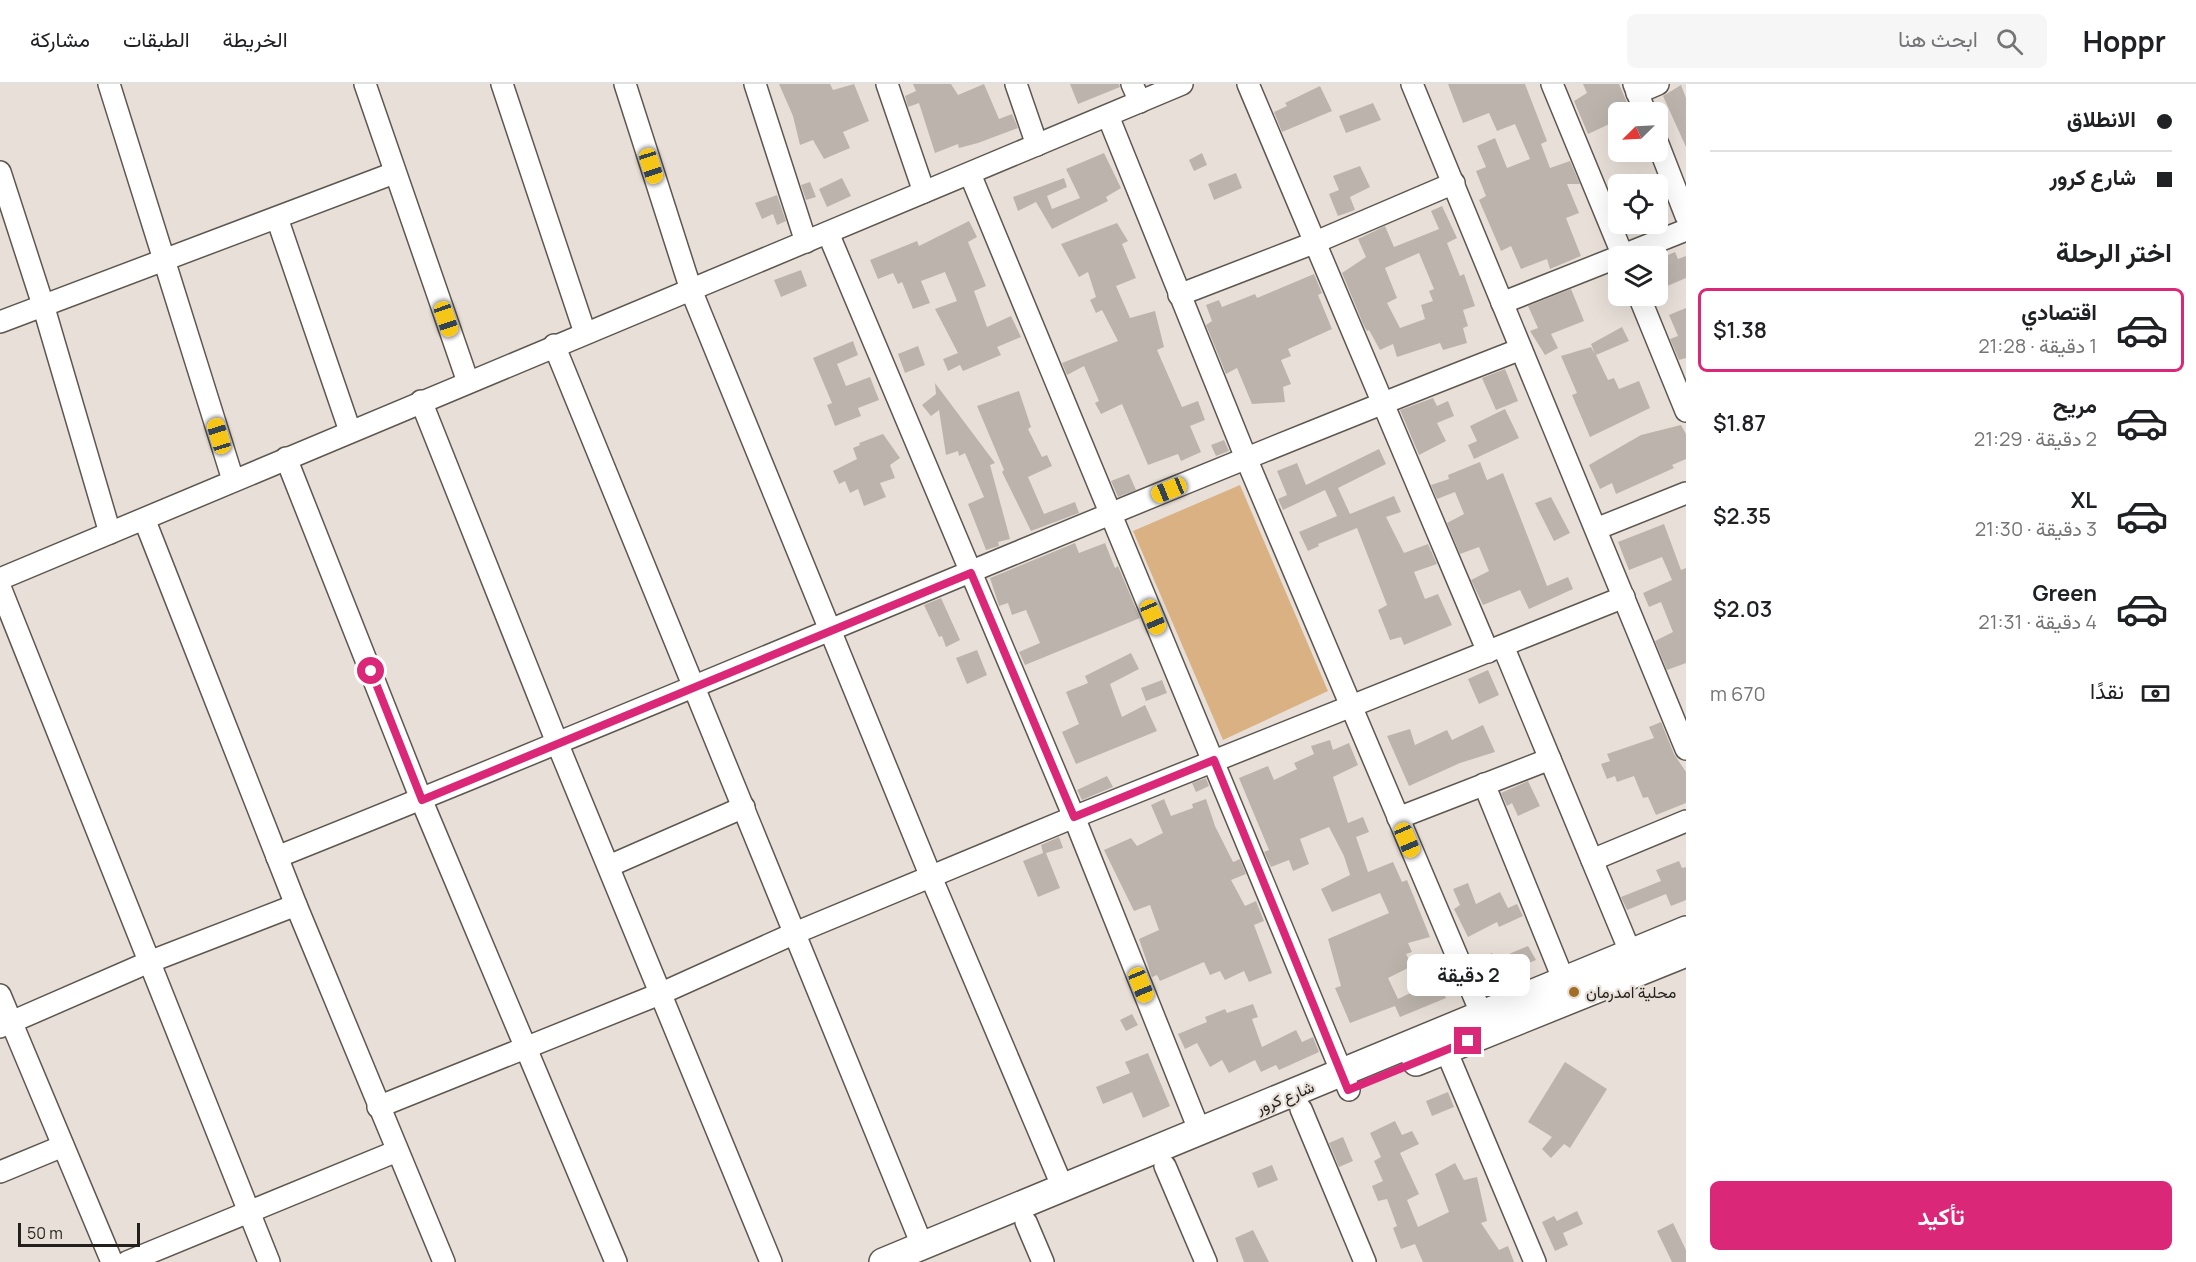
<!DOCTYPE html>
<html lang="ar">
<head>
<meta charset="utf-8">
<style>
  :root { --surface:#fff; --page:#f6f6f6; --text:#202124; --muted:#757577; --line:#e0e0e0; --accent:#db2777 }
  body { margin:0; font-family:Manrope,Vazirmatn,sans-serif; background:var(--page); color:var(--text); direction:rtl; height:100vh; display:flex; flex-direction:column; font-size:22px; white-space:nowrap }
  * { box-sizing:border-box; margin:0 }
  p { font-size:20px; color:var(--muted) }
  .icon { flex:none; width:33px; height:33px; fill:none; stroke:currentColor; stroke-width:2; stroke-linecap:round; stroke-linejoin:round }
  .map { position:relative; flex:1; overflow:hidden; direction:ltr }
  .drawer { display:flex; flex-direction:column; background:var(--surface); width:510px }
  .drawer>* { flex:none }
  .banner { display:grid; align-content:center; height:132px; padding:0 24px; background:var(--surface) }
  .needle { width:39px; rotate:246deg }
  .tools { position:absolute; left:1608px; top:18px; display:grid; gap:12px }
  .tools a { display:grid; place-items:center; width:60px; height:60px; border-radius:9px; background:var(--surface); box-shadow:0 6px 24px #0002; font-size:30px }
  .scale { position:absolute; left:18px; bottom:15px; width:122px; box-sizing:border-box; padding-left:6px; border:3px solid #221f1c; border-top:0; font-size:16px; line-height:21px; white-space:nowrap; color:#221f1c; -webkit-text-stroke:4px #e8e0d8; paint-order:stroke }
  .end { position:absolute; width:27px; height:27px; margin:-14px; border:8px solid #db2777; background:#fff; box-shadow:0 0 0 3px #fff }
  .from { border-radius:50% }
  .bubble { position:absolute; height:42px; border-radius:9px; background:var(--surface); box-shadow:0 6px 24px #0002; font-size:20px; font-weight:600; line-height:42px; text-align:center; direction:rtl }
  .car { position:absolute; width:18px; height:36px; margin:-18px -9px; border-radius:8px; box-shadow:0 0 4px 2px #0007; background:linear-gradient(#f5c518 24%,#345 0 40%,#f5c518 0 76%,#345 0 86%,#f5c518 0) }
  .banner b { display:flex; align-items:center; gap:21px; height:57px; font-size:22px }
  .banner b+b { border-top:2px solid var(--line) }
  .banner i { width:15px; height:15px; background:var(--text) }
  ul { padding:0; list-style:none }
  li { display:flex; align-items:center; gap:18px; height:84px; margin:0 12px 9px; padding:0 12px; border:3px solid transparent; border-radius:9px }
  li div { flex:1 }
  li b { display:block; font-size:22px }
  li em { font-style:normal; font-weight:600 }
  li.active { border-color:var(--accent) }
  li>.icon { width:54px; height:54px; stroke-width:1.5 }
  h2 { padding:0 24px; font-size:27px; line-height:72px }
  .pay { display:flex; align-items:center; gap:15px; height:66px; padding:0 24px; font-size:22px }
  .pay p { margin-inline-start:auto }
  .action { display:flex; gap:12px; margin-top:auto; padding:12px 24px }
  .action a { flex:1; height:69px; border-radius:9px; background:var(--accent); color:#fff; font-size:24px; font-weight:600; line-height:69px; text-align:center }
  header { display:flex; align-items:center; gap:36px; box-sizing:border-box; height:84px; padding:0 30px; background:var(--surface); border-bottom:2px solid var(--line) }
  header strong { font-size:28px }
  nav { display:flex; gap:33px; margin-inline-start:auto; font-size:21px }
  .search { width:420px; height:54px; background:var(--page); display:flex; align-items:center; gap:15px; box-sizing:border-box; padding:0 21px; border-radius:9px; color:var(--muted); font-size:22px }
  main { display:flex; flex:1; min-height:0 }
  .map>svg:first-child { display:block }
  .pitch { fill:#dab183 }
  .building { fill:#bcb4ac; fill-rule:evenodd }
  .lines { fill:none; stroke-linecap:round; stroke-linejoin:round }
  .minor-casing { stroke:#5e5750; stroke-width:24 }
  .major-casing { stroke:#5e5750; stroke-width:30 }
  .minor { stroke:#fff; stroke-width:21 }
  .major { stroke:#fff; stroke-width:27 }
  .route { stroke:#db2777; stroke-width:8 }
  .poi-dot { fill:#a26d26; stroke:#e8e0d8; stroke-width:2 }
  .labels { text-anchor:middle; stroke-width:4.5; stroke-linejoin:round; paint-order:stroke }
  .poi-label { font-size:16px; fill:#221f1c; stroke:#e8e0d8; text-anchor:start }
  .street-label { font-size:16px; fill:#221f1c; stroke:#e8e0d8 }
</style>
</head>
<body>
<header>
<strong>Hoppr</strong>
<div class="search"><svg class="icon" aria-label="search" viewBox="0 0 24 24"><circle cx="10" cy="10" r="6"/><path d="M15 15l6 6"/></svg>ابحث هنا</div>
<nav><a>الخريطة</a><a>الطبقات</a><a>مشاركة</a></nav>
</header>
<main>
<section class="drawer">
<div class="banner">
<b><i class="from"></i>الانطلاق</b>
<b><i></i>شارع كرور</b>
</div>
<h2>اختر الرحلة</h2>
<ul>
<li class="active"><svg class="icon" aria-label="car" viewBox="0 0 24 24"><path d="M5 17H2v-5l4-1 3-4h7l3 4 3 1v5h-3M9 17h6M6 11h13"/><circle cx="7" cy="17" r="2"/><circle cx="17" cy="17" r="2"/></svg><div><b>اقتصادي</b><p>1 دقيقة · 21:28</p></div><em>$1.38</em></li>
<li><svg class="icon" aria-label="car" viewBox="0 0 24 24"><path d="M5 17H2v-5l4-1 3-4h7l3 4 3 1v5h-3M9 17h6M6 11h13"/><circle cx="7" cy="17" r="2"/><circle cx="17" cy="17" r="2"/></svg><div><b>مريح</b><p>2 دقيقة · 21:29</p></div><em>$1.87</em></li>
<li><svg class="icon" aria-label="car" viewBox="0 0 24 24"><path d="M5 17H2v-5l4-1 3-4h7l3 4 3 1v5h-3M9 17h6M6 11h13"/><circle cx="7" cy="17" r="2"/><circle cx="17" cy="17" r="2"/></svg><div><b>XL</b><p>3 دقيقة · 21:30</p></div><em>$2.35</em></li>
<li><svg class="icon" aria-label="car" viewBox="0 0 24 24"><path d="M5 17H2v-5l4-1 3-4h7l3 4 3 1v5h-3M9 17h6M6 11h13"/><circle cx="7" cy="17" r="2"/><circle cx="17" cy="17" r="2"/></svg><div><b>Green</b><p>4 دقيقة · 21:31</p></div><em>$2.03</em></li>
</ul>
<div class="pay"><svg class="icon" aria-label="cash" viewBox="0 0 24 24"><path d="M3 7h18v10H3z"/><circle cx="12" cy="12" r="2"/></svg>نقدًا<p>670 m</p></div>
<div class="action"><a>تأكيد</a></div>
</section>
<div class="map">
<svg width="1686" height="1178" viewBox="0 0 1686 1178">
  <rect width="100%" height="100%" fill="#e8e0d8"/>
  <!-- pitch -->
  <path class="pitch" d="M1240,401L1328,607L1223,656L1133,447Z"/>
  <!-- building -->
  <g class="building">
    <path d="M779,0H830L833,6L854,0L869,37L843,48L850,64L824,75L813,56L800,61L793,32Z"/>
    <path d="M913,0H951L958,11L984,0L999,35L1012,30L1018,44L978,59L959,64L958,60L935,69L919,19L908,23L905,12L916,7Z"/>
    <path d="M1070,0H1119L1120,3L1078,20Z"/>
    <path d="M1448,0H1525L1547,57L1541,60L1550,84L1570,77L1580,100H1567L1579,129L1566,134L1581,172L1550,185L1547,175L1521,185L1511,162L1501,167L1479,116L1486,112L1476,87L1486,83L1477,62L1495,54L1507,84L1530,75L1515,40L1497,47L1489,29L1463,39Z"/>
    <path d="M1583,0H1619L1631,28H1618V36L1588,50L1574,17L1587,9Z"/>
    <path d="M1681,1L1686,14V63L1663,12Z"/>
    <path d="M1320,2L1332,27L1282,48L1274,28L1287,22L1285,19Z"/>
    <path d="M1373,19L1381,36L1346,49L1339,32Z"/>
    <path d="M1104,69L1121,104L1106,113L1108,117L1052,145L1036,118L1018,127L1013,113L1064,94L1067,103L1047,112L1052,125L1080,114L1066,85Z"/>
    <path d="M1202,69L1207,81L1194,87L1189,76Z"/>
    <path d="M1360,82L1370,103L1350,113L1355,126L1338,132L1329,110L1339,106L1333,92Z"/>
    <path d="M1236,89L1242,104L1214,116L1208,100Z"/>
    <path d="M842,94L851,112L827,123L819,105Z"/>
    <path d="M810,98L816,113L806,116L801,101Z"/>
    <path d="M777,111L786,137L777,141L773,130L762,135L755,119Z"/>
    <path d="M1442,122L1457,154L1447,159L1460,192L1464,190L1475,222L1463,226L1468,242L1463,244L1467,259L1443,266L1440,259L1397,273L1393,260L1380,266L1369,246L1367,247L1364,242L1342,189L1366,173L1358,155L1385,142L1394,163L1439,145L1431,127ZM1419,169L1434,205L1429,207L1433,217L1421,221L1425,235L1400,244L1387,219L1397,214L1385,184Z"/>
    <path d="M969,137L977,153L968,158L986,202L974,207L987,243L1011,232L1021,253L997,263L1001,271L963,287L960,281L948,287L943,275L958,269L935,225L957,217L945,188L921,197L930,219L913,225L902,198L898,200L893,189L878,195L870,176L917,157L919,162Z"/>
    <path d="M1117,139L1128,157L1122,160L1136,194L1116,202L1130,234L1155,227L1164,263L1157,266L1182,323L1198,317L1205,336L1190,342L1201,368L1181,377L1178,370L1148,381L1122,320L1101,330L1095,319L1099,317L1084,282L1067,291L1062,279L1118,257L1102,226L1096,229L1090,216L1096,213L1088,188L1079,193L1061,160Z"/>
    <path d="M1675,168L1678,175L1686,172V194L1658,206V175Z"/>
    <path d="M801,186L807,202L781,213L774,196Z"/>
    <path d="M1314,190L1322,209L1318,211L1332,245L1288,265L1291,272L1281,276L1291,300L1283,303L1285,318L1252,320L1237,284L1226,290L1206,241L1212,237L1206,221L1219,216L1222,223L1255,210L1257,214Z"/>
    <path d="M1571,205L1584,237L1551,250L1558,264L1545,271L1530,247L1538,244L1528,222Z"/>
    <path d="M1686,224V274L1679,276L1670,255L1678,252L1669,231Z"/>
    <path d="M1622,243L1629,257L1596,271L1608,296L1614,294L1619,305L1639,297L1650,324L1590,353L1572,311L1577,309L1561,272L1591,263L1595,270L1591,260Z"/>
    <path d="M853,257L858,271L837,280L846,302L870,293L879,316L858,324L861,332L835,342L827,321L832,319L813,274Z"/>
    <path d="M918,262L925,281L905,289L898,270Z"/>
    <path d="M1505,285L1518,317L1496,326L1482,294Z"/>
    <path d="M935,299L995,379L990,381L1010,455L998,458L999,462L986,466L968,420L984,413L965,369L959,372L958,367L946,371L939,326L931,332L922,321L936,310Z"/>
    <path d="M1019,307L1031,343L1028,345L1042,373L1047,371L1052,382L1028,393L1044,430L1075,418L1079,429L1031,447L1002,388L1004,386L977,322Z"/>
    <path d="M1433,314L1437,322L1448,317L1454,332L1437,339L1446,357L1419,371L1400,326Z"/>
    <path d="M1505,325L1519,354L1474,375L1468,361L1477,357L1470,342Z"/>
    <path d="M1681,341L1686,350V375L1672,381L1674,384L1616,410L1612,399L1600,405L1589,381L1641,351Z"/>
    <path d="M883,350L900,374L890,381L895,394L880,399L886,413L864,422L858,405L850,409L845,397L839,400L833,387L857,375L853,364L860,361L859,359Z"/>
    <path d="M1224,356L1229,367L1216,372L1211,361Z"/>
    <path d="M1379,365L1386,380L1338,404L1350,430L1394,412L1401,428L1386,433L1404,469L1428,460L1437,480L1414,488L1425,515L1438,510L1452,541L1404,561L1401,553L1390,556L1378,526L1387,521L1357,444L1318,460L1319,462L1308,467L1299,448L1337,432L1325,406L1283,426L1278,415L1287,411L1277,387L1297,379L1306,401Z"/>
    <path d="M1480,378L1487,396L1503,389L1547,502L1568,493L1573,505L1529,525L1520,506L1483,521L1471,496L1489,487L1479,463L1460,470L1447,439L1464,430L1455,408L1437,415L1431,401L1449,395L1448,391Z"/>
    <path d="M1129,390L1136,406L1118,413L1111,397Z"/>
    <path d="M1551,413L1570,449L1554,457L1535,419Z"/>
    <path d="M1664,440L1681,486L1686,484V579L1667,586L1655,557L1673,548L1661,518L1649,523L1643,509L1672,496L1662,473L1629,486L1618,458Z"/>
    <path d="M1075,459L1079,469L1105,459L1115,484L1118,482L1140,534L1025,581L1019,568L1040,559L1026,526L1012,531L1008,519L999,522L990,494Z"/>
    <path d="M941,514L960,556L946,563L942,552L939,553L924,521Z"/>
    <path d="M977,566L987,591L967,600L956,574Z"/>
    <path d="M1131,569L1139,585L1110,600L1122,633L1145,621L1157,647L1076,680L1062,648L1079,640L1066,608L1088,599L1085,592Z"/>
    <path d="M1488,586L1499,611L1479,620L1468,595Z"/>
    <path d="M1162,596L1167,609L1146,617L1141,604Z"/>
    <path d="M1661,638L1674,670L1686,688V719L1656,731L1648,713L1643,714L1634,692L1617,698L1615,692L1607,695L1601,680L1610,677L1607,670L1654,654L1649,643Z"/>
    <path d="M1483,641L1495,668L1460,679L1409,702L1387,652L1410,645L1415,661L1447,646L1452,656Z"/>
    <path d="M1330,656L1333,666L1349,659L1358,681L1333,693L1348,739L1363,733L1369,748L1356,753L1368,788L1393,778L1402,798L1407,796L1430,853L1408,859L1412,868L1406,870L1412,882L1388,894L1398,915L1437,896L1446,914L1400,933L1395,922L1350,939L1335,904L1341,902L1328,855L1389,829L1380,809L1332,828L1321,805L1350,791L1344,772L1329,743L1300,755L1309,780L1293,787L1289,776L1271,783L1264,768L1269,766L1239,694L1268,682L1274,696L1297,685L1294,679L1314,670L1311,662Z"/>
    <path d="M1107,692L1113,703L1082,716L1077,706Z"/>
    <path d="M1206,694L1209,702L1196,708L1192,699Z"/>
    <path d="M1528,697L1540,722L1518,732L1512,719L1507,722L1501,709Z"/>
    <path d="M1164,715L1171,732L1193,724L1192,720L1206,715L1215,742L1233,778L1240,775L1246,790L1231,796L1245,822L1256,817L1264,837L1254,841L1272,889L1249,898L1244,887L1225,896L1220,887L1210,891L1204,878L1160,897L1157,891L1152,893L1139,855L1159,846L1150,821L1134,827L1104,766L1131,754L1137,762L1163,749L1151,721Z"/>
    <path d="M1059,753L1063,764L1046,769L1060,804L1038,813L1023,777L1043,769L1041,761Z"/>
    <path d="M1679,777L1682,784L1686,783V816L1671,822L1666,810L1627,826L1621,813L1661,797L1656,786Z"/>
    <path d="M1468,799L1476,820L1500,808L1508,824L1517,820L1523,832L1499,843L1497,838L1468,853L1454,825L1460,821L1453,805Z"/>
    <path d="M1528,862L1536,876L1483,898L1477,883L1478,876L1492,869L1495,876Z"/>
    <path d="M1253,920L1258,933L1252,935L1262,963L1296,946L1302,958L1313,953L1319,968L1279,986L1276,981L1261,988L1255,976L1229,989L1222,976L1210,983L1197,959L1185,965L1178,950L1207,938L1205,933L1225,925L1227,929Z"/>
    <path d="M1132,930L1138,941L1126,947L1120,936Z"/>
    <path d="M1148,969L1170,1022L1143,1034L1132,1008L1103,1020L1096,1003L1130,989L1125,978Z"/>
    <path d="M1565,978L1607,1005L1570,1064L1564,1060L1551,1074L1542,1065L1552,1053L1528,1038Z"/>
    <path d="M1448,1008L1454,1023L1432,1032L1426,1017Z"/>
    <path d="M1395,1037L1402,1051L1412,1047L1419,1060L1400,1069L1419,1110L1407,1116L1418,1143L1449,1128L1435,1090L1455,1079L1464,1096L1477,1093L1487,1137L1481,1139L1499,1166L1508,1162L1514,1178H1423L1415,1160L1401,1165L1393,1144L1397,1142L1387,1115L1378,1117L1372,1102L1383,1097L1374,1077L1381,1073L1370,1049Z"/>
    <path d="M1343,1053L1353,1077L1339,1083L1329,1059Z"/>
    <path d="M1272,1081L1278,1096L1258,1104L1252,1089Z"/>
    <path d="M1577,1127L1583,1140L1563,1149L1568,1161L1555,1167L1542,1138L1554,1132L1557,1137Z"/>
    <path d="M1673,1139L1686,1166V1178H1672L1657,1147Z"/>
    <path d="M1253,1146L1269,1178H1244L1235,1154Z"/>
  </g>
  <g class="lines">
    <defs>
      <g id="minor">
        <path d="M109,0L233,396"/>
        <path d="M365,0L468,298"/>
        <path d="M502,0L585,249"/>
        <path d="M625,0L691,206L931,793L1063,1104"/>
        <path d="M755,0L806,158"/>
        <path d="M887,0L924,108"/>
        <path d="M1016,0L1037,61"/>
        <path d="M1132,0L1140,18"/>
        <path d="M1248,0L1488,568"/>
        <path d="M1412,0L1686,665"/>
        <path d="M1552,0L1623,172"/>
        <path d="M1634,0L1645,28"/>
        <path d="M1637,9L1658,0"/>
        <path d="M1108,32L1246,374L1487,943"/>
        <path d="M1658,60L1686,132"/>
        <path d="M0,88L44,224L110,449"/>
        <path d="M970,90L1349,1006"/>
        <path d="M277,134L350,347"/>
        <path d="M828,149L1074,733L1200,1048"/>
        <path d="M1621,172L1686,146"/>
        <path d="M1179,211L1316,158L1454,99"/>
        <path d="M1639,212L1686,327"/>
        <path d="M1502,219L1618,173"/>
        <path d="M0,238L394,89"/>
        <path d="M554,261L922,1161"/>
        <path d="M421,317L558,661L771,1178"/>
        <path d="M286,374L421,715L616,1178"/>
        <path d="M145,437L296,821L444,1178"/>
        <path d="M1596,445L1686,409"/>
        <path d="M0,495L1182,0"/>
        <path d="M0,503L269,1178"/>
        <path d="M1503,562L1631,870"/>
        <path d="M1484,700L1564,897"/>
        <path d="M1398,734L1550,675"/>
        <path d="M277,773C693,607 1104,427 1521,265"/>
        <path d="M1592,776L1686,737"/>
        <path d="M609,782L744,723"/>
        <path d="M0,911L112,1178"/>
        <path d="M0,943L149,878L296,821"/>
        <path d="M1440,952L1535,1178"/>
        <path d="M378,1023L662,909L795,849L1074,733L1624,513"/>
        <path d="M1301,1025L1365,1178"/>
        <path d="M1165,1082L1206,1178"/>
        <path d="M0,1088L63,1062"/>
        <path d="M1026,1138L1043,1178"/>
        <path d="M127,1178L397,1067"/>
      </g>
      <g id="major">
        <path d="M1416,978L1686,869"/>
        <path d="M883,1178L1686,846"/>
      </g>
    </defs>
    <!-- minor casing -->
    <use href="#minor" class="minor-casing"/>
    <!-- major casing -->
    <use href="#major" class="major-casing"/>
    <!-- minor -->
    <use href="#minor" class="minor"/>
    <!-- major -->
    <use href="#major" class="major"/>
  </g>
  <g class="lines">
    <!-- route -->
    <path class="route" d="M371,587L422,716L971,489L1074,733L1214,676L1348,1006L1468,957"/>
  </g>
  <!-- markers -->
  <circle class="poi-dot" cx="1574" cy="908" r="6"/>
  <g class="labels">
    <!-- poi labels -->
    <g class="poi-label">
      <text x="1586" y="914">محلية امدرمان</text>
    </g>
    <!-- street labels -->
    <g class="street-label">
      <text transform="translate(1285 1013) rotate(-22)" y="6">شارع كرور</text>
    </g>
  </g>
</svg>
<div class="tools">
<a><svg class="needle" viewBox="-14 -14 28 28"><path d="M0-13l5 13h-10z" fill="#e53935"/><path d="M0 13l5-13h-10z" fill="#757577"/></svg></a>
<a><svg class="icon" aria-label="locate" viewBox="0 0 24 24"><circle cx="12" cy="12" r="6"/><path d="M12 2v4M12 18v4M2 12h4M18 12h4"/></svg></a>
<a><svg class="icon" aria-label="layers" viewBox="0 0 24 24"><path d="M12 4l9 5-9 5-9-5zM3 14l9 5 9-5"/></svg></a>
</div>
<div class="scale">50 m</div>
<i class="end from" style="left:371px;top:587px"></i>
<i class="end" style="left:1468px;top:957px"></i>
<div class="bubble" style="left:1407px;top:870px;width:123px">2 دقيقة</div>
<i class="car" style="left:651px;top:82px;rotate:162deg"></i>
<i class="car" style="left:446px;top:235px;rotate:161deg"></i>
<i class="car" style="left:219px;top:352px;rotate:343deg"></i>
<i class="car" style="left:1169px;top:406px;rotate:248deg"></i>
<i class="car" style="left:1153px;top:533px;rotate:157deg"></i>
<i class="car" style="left:1407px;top:756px;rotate:157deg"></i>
<i class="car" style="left:1141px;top:901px;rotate:158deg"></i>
</div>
</main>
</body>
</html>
